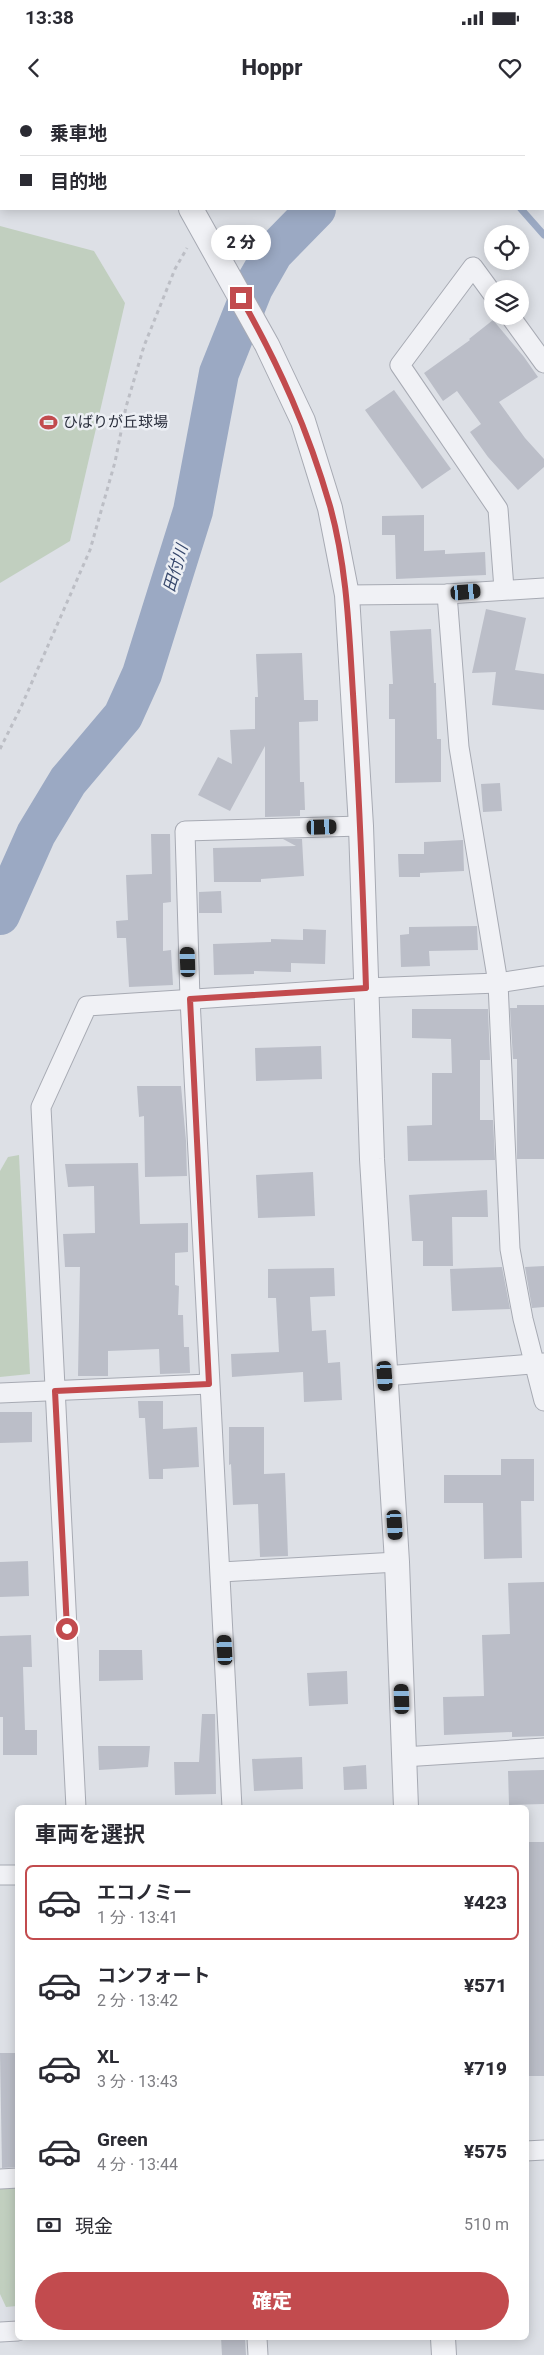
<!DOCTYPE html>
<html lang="ja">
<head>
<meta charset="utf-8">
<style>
  :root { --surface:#fff; --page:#f7f7f7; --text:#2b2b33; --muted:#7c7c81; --line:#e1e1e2; --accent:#c24b4e }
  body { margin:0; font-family:Roboto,"Noto Sans JP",sans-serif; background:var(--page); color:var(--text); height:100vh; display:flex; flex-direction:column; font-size:19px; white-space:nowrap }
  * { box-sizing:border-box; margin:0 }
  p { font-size:16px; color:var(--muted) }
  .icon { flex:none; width:28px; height:28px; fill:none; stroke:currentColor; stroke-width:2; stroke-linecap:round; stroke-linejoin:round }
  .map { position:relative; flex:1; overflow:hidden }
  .details { position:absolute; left:15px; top:1705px; width:514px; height:535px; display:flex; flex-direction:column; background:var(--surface); border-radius:8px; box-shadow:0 2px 12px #0003 }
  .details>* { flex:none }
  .hud { position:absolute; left:0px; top:0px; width:545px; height:110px; box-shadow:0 2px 12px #0003; display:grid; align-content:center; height:110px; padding:0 20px; background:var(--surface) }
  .buttons { position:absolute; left:484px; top:125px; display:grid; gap:10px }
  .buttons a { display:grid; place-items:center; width:45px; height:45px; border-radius:50%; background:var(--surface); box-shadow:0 2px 12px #0003; font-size:25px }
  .end { position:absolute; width:22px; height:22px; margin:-11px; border:6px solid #c24b4e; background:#fff; box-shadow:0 0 0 2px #fff }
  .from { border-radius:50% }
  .bubble { position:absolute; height:35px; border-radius:18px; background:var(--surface); box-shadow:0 2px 12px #0003; font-size:16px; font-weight:800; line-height:35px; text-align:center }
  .car { position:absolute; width:15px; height:30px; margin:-15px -8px; border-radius:6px; box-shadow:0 0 4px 1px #0007; background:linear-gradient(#222 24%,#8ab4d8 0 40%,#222 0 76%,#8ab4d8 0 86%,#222 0) }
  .hud b { display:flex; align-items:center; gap:18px; height:48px; font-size:19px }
  .hud b+b { border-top:1px solid var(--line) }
  .hud i { width:12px; height:12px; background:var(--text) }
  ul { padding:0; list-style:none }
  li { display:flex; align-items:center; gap:15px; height:75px; margin:0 10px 8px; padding:0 10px; border:2px solid transparent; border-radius:8px }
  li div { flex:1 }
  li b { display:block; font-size:19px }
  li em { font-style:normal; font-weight:800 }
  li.active { border-color:var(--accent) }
  li>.icon { width:45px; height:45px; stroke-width:1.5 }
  h2 { padding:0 20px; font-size:22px; line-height:60px }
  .pay { display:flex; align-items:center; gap:12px; height:55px; padding:0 20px; font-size:19px }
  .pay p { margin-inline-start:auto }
  .button { display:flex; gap:10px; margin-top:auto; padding:10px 20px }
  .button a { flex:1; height:58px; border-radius:30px; background:var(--accent); color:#fff; font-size:20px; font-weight:800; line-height:58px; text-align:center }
  .status { display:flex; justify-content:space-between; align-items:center; height:35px; padding:0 25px; background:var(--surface); direction:ltr }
  .status svg { height:14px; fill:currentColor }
  header { display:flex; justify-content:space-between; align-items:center; height:65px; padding:0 20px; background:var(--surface); font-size:22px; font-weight:800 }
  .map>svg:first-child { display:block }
  .green { fill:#c1cfbf }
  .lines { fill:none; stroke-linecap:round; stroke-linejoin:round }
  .stream { stroke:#9ba9c3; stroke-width:7 }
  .river { stroke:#9ba9c3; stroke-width:40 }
  .building { fill:#bbbec8 }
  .minor-casing { stroke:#a7aab3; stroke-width:21 }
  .tertiary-casing { stroke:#a7aab3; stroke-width:26 }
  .path { stroke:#bcbec5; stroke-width:3; stroke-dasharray:4 4; stroke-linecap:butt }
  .minor { stroke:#f0f1f5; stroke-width:19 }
  .tertiary { stroke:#f0f1f5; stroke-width:24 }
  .route { stroke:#c24b4e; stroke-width:6 }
  .labels { text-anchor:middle; stroke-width:5; stroke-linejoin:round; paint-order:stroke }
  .poi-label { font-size:15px; fill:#282d3b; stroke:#eceff4; text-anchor:start }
  .water-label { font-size:16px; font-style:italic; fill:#36476b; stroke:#eceff4 }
</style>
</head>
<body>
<div class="status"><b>13:38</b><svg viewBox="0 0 49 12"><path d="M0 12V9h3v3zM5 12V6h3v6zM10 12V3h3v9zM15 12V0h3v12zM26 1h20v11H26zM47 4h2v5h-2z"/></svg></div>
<header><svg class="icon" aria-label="back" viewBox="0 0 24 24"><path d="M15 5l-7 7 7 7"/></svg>Hoppr<svg class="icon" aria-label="heart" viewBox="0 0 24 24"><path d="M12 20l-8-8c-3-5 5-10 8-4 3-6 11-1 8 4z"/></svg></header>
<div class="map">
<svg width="544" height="2255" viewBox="0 0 544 2255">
  <rect width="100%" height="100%" fill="#dde0e6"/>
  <!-- green -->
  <g class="green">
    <path d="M0,126L94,151L125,203L70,441L0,483Z"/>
    <path d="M19,1055L30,1274L0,1277V1071L8,1057Z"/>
    <path d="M17,2085V2206L6,2207L0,2194V2086Z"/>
  </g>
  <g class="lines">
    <!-- stream -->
    <path class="stream" d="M521,109L544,135"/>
    <!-- river -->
    <g class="river">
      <path d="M425,1L426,0"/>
      <path d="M0,815L36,734L68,681L123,616L142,574L193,411L219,273L253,188L273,153L316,109"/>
    </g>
  </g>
  <!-- building -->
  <g class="building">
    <path d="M493,220L524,257L538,277L499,302L525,338L544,359V367L518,390L488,357L470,332L481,324L457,291L443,301L424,273L470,240L469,239Z"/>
    <path d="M394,290L451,369L422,389L365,310Z"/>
    <path d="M424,415V451L445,450V454L485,452L486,475L396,479L395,435H382V416Z"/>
    <path d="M486,509L526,518L515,570L544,574V610L492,605L496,572L472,573Z"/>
    <path d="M431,529L434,583H436L437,639H441V682L395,683V619H389V584H393L390,531Z"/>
    <path d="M302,553L304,600H318V621L299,622L300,682H304L305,710H300V716L265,717V646L230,711L198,695L218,657L232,664L230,630L255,629V597H258L256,554Z"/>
    <path d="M500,683L502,711L483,712L481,684Z"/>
    <path d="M151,734H170L171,802L163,803V851L171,850L173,885L129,887L126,838H117L116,821L128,820L126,775L152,774Z"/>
    <path d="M283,739H302L304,776L261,779V782H214L213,748L296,746Z"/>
    <path d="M463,740L464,771L420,773V777H399L398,754H424V742Z"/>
    <path d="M221,791L222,813H199V792Z"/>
    <path d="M477,826L478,850L429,851L430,866L401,867L400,835L409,834V827Z"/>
    <path d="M303,829L326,830L325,864L291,863V872L254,871V874L214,875L213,844L271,842V839L303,840Z"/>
    <path d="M517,905H544V1059H517V959H513L510,908H517Z"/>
    <path d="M412,909H488L490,960H480V1020H493L495,1060L408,1061L407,1026L432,1025V973H452L451,939L412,938Z"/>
    <path d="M321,946L322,979L256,981L255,948Z"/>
    <path d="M137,986H181L186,1041L187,1076L145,1077L144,1016L139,1017Z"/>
    <path d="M138,1063L140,1124L188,1123V1152L175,1153V1185L179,1186L178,1215H183L184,1247H189L190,1273L160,1274L159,1249L108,1251V1276H78L80,1167H65L63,1134L95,1133L94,1086L68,1087L65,1064Z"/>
    <path d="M313,1072L315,1116L258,1118L256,1075Z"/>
    <path d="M487,1090L488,1117H452L453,1166H423V1141H412L409,1095Z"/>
    <path d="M544,1166V1207L532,1208L525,1167Z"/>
    <path d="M502,1167L510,1209L452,1211L450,1169Z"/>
    <path d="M334,1168L335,1196L310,1197L312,1231L326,1230L328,1263L340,1262L342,1300L304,1302L303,1272L232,1277L231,1254L279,1252L276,1198H268V1169Z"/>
    <path d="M138,1301H163V1329L197,1327L199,1367L163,1369V1379H149L145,1318H139Z"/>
    <path d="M0,1312H32V1342L0,1343Z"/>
    <path d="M229,1327H264V1374L285,1373L288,1456L260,1457L258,1404L233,1405L231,1364L229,1365Z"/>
    <path d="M501,1359H534V1401H521L522,1458L484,1459L483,1403H444V1375H501Z"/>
    <path d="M28,1461L29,1496L0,1497V1462Z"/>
    <path d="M544,1482V1636L512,1637V1632L444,1635L443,1597L484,1596L482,1535L510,1534L508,1483Z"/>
    <path d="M31,1535L32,1567H23L25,1630H37V1655H3V1617H0V1536Z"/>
    <path d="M99,1550H142L143,1580L99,1581Z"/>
    <path d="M347,1571L348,1604L309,1606L307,1573Z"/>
    <path d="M202,1614H215L216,1694L175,1695L174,1662H199Z"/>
    <path d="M98,1646H150L148,1667L99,1670Z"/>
    <path d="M302,1657L303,1689L254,1691L252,1659Z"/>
    <path d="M366,1665L367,1689L344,1690L343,1667Z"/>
    <path d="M544,1670V1704L509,1705L508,1671Z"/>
    <rect x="526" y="1742" width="18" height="234"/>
    <path d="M0,1953H18V2067L2,2068Z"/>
    <path d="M221,2238H245L246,2255H222Z"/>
  </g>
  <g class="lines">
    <defs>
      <g id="minor">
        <path d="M51,0V1"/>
        <path d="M544,59V58"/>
        <path d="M0,88H1"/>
        <path d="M544,95V96"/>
        <path d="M492,193L473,167L400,265L498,409L504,489"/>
        <path d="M510,216L544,263"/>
        <path d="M447,494L459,647L498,883L510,1149L523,1219L544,1301"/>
        <path d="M347,495L447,494L544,488"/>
        <path d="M385,1276L544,1263"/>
        <path d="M0,1293L209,1284"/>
        <path d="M221,1472L397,1462"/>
        <path d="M403,1657L544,1648"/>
        <path d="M76,1708L41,1007L87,906L365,888L498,883L544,876"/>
        <path d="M232,1708L190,899L185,731L361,726"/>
        <path d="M0,1775H18"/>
        <path d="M526,2051L544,2050"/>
        <path d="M0,2079L18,2078"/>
        <path d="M0,2232L18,2231"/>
        <path d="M257,2238L258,2255"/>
      </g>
      <g id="tertiary">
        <path d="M140,0V1"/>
        <path d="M191,109L267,245L303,321L330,408L347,495L361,726L372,1059L397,1462L406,1708"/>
        <path d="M443,2238L444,2255"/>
      </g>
    </defs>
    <!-- minor casing -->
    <use href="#minor" class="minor-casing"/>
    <!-- tertiary casing -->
    <use href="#tertiary" class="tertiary-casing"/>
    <!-- path -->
    <path class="path" d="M0,649L21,607L90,450L115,362L126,307L144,246L175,169L187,148"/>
    <!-- minor -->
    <use href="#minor" class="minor"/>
    <!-- tertiary -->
    <use href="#tertiary" class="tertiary"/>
  </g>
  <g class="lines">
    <!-- route -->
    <path class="route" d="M67,1529L55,1291L209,1284L190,899L366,888C363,790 359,692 353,594C349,531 347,467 330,406C308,330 280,267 241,198"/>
  </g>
  <!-- icons -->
  <defs>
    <symbol id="stadium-bare" viewBox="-9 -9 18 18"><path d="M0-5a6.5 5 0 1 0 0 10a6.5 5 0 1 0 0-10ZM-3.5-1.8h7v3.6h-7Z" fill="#c24b4e" stroke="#eceff4" stroke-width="2.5" paint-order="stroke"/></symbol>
  </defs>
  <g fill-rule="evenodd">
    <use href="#stadium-bare" x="36" y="310" width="25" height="25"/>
  </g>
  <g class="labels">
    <!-- poi labels -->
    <g class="poi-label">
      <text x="63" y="327">ひばりが丘球場</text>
    </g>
    <!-- water labels -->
    <g class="water-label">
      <text transform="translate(175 468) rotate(-73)" y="6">田付川</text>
    </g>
  </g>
</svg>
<div class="buttons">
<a><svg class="icon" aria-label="locate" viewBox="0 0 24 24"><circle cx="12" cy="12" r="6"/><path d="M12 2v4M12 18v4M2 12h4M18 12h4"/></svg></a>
<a><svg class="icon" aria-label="layers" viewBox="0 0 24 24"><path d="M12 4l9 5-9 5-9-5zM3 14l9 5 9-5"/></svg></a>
</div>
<i class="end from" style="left:67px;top:1529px"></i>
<i class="end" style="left:241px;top:198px"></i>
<div class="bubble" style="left:211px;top:125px;width:60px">2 分</div>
<i class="car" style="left:466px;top:492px;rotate:85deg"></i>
<i class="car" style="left:322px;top:727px;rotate:88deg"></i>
<i class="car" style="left:188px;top:862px;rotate:358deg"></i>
<i class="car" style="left:385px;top:1276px;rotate:176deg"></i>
<i class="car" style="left:395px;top:1425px;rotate:176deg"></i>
<i class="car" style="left:225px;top:1550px;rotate:357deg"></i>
<i class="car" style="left:402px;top:1599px;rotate:358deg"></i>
<div class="hud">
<b><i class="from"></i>乗車地</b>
<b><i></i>目的地</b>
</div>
<section class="details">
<h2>車両を選択</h2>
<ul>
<li class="active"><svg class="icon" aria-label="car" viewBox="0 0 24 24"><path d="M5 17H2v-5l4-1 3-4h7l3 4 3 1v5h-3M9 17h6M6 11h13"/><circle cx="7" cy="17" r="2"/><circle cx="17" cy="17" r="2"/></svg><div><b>エコノミー</b><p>1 分 · 13:41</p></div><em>¥423</em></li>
<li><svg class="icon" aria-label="car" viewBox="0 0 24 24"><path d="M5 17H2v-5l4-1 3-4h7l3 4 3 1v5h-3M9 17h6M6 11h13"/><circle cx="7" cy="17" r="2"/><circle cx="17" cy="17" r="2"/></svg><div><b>コンフォート</b><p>2 分 · 13:42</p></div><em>¥571</em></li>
<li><svg class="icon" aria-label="car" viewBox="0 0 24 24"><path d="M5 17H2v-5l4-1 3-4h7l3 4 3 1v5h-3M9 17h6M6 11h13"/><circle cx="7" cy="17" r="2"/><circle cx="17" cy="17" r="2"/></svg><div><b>XL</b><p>3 分 · 13:43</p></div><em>¥719</em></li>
<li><svg class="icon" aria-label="car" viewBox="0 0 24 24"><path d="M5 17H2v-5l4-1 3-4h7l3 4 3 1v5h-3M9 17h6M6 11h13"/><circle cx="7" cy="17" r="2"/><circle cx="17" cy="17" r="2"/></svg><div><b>Green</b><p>4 分 · 13:44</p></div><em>¥575</em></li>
</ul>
<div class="pay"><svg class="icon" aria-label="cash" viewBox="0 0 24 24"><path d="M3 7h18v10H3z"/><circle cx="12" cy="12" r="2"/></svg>現金<p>510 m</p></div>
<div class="button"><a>確定</a></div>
</section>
</div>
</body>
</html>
